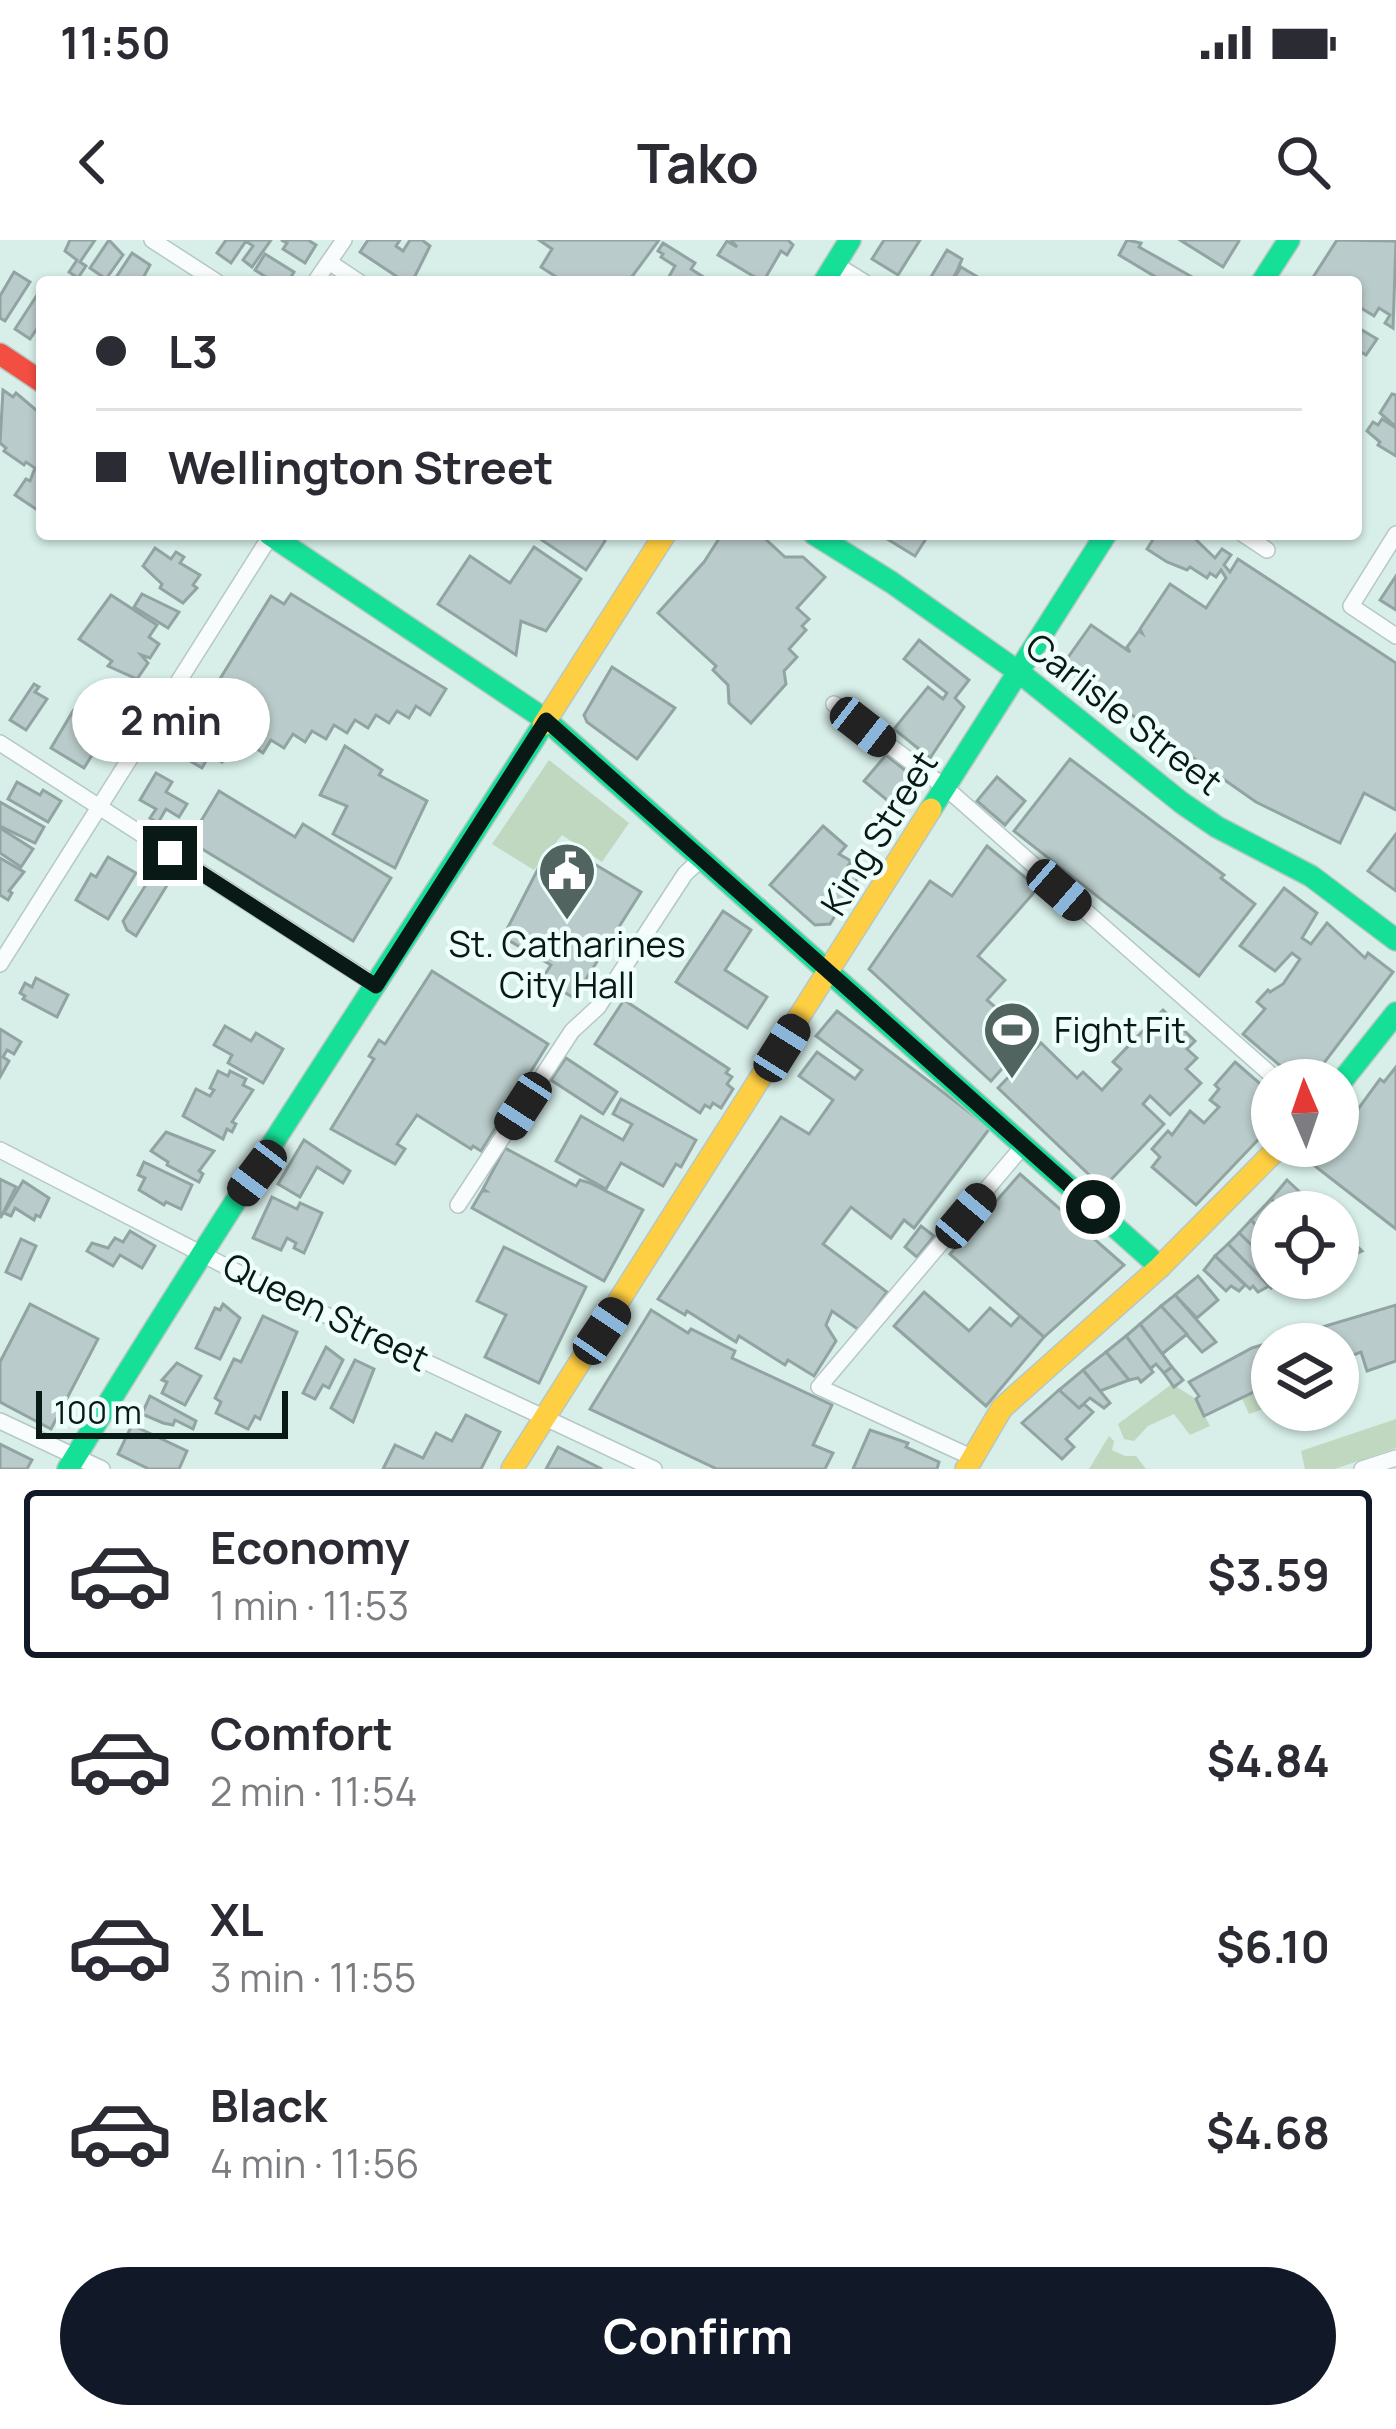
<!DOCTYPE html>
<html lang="en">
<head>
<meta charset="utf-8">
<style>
  :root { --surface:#fff; --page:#f2f2f3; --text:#2b2b33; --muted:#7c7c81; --line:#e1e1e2; --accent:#111827 }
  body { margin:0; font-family:Manrope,sans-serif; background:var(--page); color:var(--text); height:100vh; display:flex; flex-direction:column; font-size:45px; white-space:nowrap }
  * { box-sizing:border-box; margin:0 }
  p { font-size:39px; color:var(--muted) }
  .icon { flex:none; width:66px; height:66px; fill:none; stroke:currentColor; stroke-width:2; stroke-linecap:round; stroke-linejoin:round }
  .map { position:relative; height:1229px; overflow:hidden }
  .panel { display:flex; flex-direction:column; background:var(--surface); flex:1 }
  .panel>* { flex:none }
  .hud { position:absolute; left:36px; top:36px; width:1326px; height:264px; border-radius:12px; box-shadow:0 3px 9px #0004; display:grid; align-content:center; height:264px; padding:0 60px; background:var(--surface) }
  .needle { width:78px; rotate:358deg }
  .fabs { position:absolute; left:1251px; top:819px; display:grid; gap:24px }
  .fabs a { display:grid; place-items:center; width:108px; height:108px; border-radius:50%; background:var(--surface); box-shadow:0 3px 9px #0004; font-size:60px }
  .scale { position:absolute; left:36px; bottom:30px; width:252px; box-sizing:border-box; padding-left:12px; border:6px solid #091916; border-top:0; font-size:33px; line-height:42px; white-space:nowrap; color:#091916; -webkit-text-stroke:9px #eefffb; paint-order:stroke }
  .end { position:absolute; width:54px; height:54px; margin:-27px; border:15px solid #091916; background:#fff; box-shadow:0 0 0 6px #fff }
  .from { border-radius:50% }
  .bubble { position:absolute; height:84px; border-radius:42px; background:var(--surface); box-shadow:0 3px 9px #0004; font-size:39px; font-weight:700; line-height:84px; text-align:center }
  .car { position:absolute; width:36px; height:72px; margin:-36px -18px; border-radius:15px; box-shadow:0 0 9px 3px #0007; background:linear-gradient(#222 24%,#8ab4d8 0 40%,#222 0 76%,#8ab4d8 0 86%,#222 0) }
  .hud b { display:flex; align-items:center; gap:42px; height:114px; font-size:45px }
  .hud b+b { border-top:3px solid var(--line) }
  .hud i { width:30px; height:30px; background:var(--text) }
  ul { padding:21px 0 0; list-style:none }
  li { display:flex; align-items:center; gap:36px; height:168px; margin:0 24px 18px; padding:0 36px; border:6px solid transparent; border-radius:12px }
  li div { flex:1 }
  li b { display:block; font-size:45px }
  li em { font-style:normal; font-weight:700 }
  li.on { border-color:var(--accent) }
  li>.icon { width:108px; height:108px; stroke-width:1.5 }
  .primary-button { display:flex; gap:24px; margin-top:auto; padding:24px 60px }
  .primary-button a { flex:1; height:138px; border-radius:72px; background:var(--accent); color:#fff; font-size:48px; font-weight:700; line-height:138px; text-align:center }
  .status { display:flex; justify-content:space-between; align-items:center; height:84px; padding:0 60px; background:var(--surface); direction:ltr }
  .status svg { height:33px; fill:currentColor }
  header { display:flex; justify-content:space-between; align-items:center; height:156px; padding:0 60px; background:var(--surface); font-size:54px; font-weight:700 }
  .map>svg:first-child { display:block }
  .green { fill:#c0d7c0 }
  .building { fill:#b9cbca; stroke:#92a4a2; stroke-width:3 }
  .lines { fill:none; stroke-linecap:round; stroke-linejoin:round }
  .street-casing { stroke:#b6c8c5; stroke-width:18 }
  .fast-casing { stroke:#b6c8c5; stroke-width:24 }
  .slow-casing { stroke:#b6c8c5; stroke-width:24 }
  .jam-casing { stroke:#b6c8c5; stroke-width:24 }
  .street { stroke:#f9fcfc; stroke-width:15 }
  .fast { stroke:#16e098; stroke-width:21 }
  .slow { stroke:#ffcf43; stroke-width:21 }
  .jam { stroke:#f24e42; stroke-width:21 }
  .route { stroke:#091916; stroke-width:15 }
  .labels { text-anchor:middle; stroke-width:9; stroke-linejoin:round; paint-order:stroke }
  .street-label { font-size:36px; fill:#091916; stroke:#eefffb }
  .poi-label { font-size:36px; fill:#091916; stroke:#eefffb }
</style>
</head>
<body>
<div class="status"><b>11:50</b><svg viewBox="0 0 49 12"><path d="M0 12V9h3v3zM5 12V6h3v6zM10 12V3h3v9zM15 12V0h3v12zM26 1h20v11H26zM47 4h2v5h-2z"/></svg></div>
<header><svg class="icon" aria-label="back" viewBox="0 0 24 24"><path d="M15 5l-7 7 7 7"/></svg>Tako<svg class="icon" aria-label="search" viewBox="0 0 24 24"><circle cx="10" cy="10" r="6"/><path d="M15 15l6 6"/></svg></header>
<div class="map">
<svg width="1396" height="1229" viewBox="0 0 1396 1229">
  <rect width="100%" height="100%" fill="#d7eee9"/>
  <!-- green -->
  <g class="green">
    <path d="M549,520L629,583L602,622L562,595L534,630L492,604Z"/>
    <path d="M1172,1144L1196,1159L1210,1186L1190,1195L1174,1174L1148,1186L1134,1201L1124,1199L1118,1184Z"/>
    <path d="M1270,1144L1272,1166L1249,1174L1241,1156Z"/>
    <path d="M1396,1179V1208L1335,1229H1305L1301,1211Z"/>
    <path d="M1109,1196L1114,1201L1112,1210L1125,1216H1136L1146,1229H1089Z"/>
  </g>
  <!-- building -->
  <g class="building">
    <path d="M70,0H95L80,22L86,26L78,38L69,32L77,20L65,11Z"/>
    <path d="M109,0L123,15L106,39L90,28Z"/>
    <path d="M226,0H271L252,27L243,20L253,6L246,1L231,23L217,13Z"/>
    <path d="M281,0H308L316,5L305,23L283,9L287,3Z"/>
    <path d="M368,0H400L396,6L403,11L410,0H422L430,6L412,42H405L360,12Z"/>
    <path d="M539,0H659L628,42H564L541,27L552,9Z"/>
    <path d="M731,0H788L793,5L787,15L781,11L763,42L718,15L727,1L737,7Z"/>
    <path d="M884,0H920L898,35L872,19Z"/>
    <path d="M1127,0L1141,3L1139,7L1201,42H1158L1159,39L1119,15Z"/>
    <path d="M1180,0H1238L1239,1L1223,27Z"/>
    <path d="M1337,0L1396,1L1393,88L1385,83L1390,75L1379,68L1374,76L1361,68L1356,75V42H1310Z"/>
    <path d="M663,3L695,23L691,29L705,38L702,42H666L675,26L661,17L663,14L658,11Z"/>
    <path d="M947,10L962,19L957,31L951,42H928Z"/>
    <path d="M132,13L150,25L141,42H113Z"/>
    <path d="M265,14L294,32L288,42H274L255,30Z"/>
    <path d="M961,27L986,42H952Z"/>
    <path d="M14,32L30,42L5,81L0,78V56Z"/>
    <path d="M41,49L42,81L30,99L15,89Z"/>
    <path d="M1362,90L1377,99L1366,115L1356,109Z"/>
    <path d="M3,150L13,157L16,153L42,175V273L15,255L26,239L30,241L35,228L26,222L24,225L4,211L6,208L0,203Z"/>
    <path d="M1392,154L1396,155V187L1380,173Z"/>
    <path d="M1382,179L1396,188V216L1378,205L1380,202L1367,191L1373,182L1378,185Z"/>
    <path d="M533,294H600L605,301L586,330Z"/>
    <path d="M722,294L743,297L760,294L785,317H803L825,337L797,368L809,379L802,386L806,390L789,409L797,417L784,431L786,444L751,483L729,463L728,445L713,430L716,426L658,373L704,322Z"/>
    <path d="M879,294H929L915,316Z"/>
    <path d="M1151,294H1190L1215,318L1222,309L1231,315L1224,325L1230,332L1238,319L1396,423V570L1364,553L1340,603L1256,562L1062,426L1091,385L1130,412L1127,407L1139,391L1142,393L1140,389L1170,344L1206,368L1226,338L1221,330L1216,337L1210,333L1207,338L1190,327L1187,330L1167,322L1147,309L1154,298Z"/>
    <path d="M534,307L581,339L546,391L521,381L516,415L438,364L470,316L510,343Z"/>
    <path d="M155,308L171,319L176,312L184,317L180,323L200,335L193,345L197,348L183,363L160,348L162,344L143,326Z"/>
    <path d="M1396,336V370L1380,360Z"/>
    <path d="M142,354L179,372L168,388L134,367Z"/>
    <path d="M291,354L446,449L430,475L416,466L409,478L397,471L389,483L376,475L368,488L355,480L347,493L334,485L326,499L312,491L305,502L293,494L284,508L271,500L263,513L251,505L244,517L230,509L222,522L210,514L202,528L175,512L271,356L284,364Z"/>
    <path d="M111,355L157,385L149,397L159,404L150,418L141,415L148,423L137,439L108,426L112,421L79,399Z"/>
    <path d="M919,400L969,440L955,458L964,467L930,518L894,489L928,447L943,459L947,453L904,419Z"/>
    <path d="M612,427L675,468L637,519L587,482L584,475Z"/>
    <path d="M34,444L39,447L35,452L47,459L26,490L10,480Z"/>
    <path d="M73,471L105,494L84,528L51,508Z"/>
    <path d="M345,506L382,530L379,535L427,561L395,628L333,594L347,566L320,555Z"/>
    <path d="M886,515L921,543L899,570L864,541Z"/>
    <path d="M1070,519L1224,635L1221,638L1255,664L1199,736L1014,591Z"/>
    <path d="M156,533L172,542L166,552L187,564L179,577L166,569L158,583L150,578L156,569L140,560Z"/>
    <path d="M997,537L1025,561L1005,585L977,561Z"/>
    <path d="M17,542L40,555L43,550L61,561L48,582L8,559Z"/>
    <path d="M219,551L295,597L303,584L391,638L353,701L189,601Z"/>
    <path d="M0,562L44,587L35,603L0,586Z"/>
    <path d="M823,586L846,606L839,614L851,621L847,628L859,636L830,684L815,685L770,645Z"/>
    <path d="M0,588L33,609L21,627L0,613Z"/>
    <path d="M1396,594V651L1368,631Z"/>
    <path d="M561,604L641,652L574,758L542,739L551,725L503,697L538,629L544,633Z"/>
    <path d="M987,606L1038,648L978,716L1005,740L987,760L1030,797L991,841L869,729L930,641L952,656Z"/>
    <path d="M108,617L136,633L108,679L76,660L91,634L96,637Z"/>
    <path d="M0,618L24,632L9,651L12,653L8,660L0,655Z"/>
    <path d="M154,632L169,642L136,696L127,690L123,681Z"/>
    <path d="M1284,648L1317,673L1302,698L1311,704L1327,683L1365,718L1368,713L1393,732L1311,840H1297L1243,794L1265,769L1257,762L1268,750L1270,752L1283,744L1300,719L1292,713L1275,731L1240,706Z"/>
    <path d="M723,671L751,690L725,730L767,757L747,788L676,742Z"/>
    <path d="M432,731L548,804L481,911L473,906L471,909L417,875L397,904L405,909L395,924L331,889L374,819L369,816L379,800L385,804Z"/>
    <path d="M36,738L68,755L57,777L23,759L25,756L20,753L25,743L32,747Z"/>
    <path d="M624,760L729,829L726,833L732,837L727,844L733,849L721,868L713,863L710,868L705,865L700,873L595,804Z"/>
    <path d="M1163,770L1195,801L1187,809L1197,818L1186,829L1201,843L1170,875L1150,856L1143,864L1164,884L1103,948L998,848L1041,803L1077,838L1083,832L1102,850L1121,829L1113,822Z"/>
    <path d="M837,771L990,888L914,988L904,980L891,998L851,967L823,1004L887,1052L859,1090L832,1071L826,1085L836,1101L814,1136L788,1120L785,1125L739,1096L736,1102L687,1071L685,1075L658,1059L781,877L809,894L833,860L799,836L817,812L855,839L862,830L816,796Z"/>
    <path d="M225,786L251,801L256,793L283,809L263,843L228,823L232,815L214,805Z"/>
    <path d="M0,789L21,802L14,814L7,810L3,817L9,821L0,837Z"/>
    <path d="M566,818L617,852L603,874L551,840Z"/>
    <path d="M1235,822L1272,854V885L1196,965L1152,927L1160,917L1152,909L1168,891L1172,895L1190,871L1204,883L1219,867L1210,860L1219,849L1215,845Z"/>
    <path d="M1396,827V989L1311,923L1324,906H1338V889L1342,885L1345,887L1380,839L1384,842Z"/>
    <path d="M218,831L228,836L230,831L246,839L243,845L253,850L232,882L236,884L232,892L227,889L223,899L183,876L196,849L210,856L214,850L210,848Z"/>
    <path d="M621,859L696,900L681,927L676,924L663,946L621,923L606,949L556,921L581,876L623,900L632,884L613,874Z"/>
    <path d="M166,892L214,911L199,931L203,934L199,942L167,925L168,922L151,911Z"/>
    <path d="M304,900L350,931L343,943L317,927L300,957L278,944Z"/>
    <path d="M505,908L576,946L580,940L590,943L643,970L604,1041L472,968L482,951H486L483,949Z"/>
    <path d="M144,922L192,945L181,969L166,962L164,965L139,950L145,938L138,935Z"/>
    <path d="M1020,934L1124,1025L1044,1097L950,1014Z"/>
    <path d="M0,939L16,947L1,977H0Z"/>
    <path d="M1287,940L1321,972H1284L1271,959Z"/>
    <path d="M23,941L49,958L40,977L36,975L34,980L15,968L11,976L4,973Z"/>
    <path d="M272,957L297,969L300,963L322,973L304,1013L294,1008L296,1003L287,998L281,1010L253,998Z"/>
    <path d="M1271,959L1284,972H1272V1003L1251,980Z"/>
    <path d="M1251,980L1272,1003V1025L1239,993Z"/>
    <path d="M921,986L934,996L917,1017L905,1007Z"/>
    <path d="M1338,988L1362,1011L1338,1022Z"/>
    <path d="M130,991L155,1006L142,1028L120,1015L113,1026L87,1011L92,1003L108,1008L115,998L123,1002Z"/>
    <path d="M1239,993L1272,1025V1038H1280L1271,1048L1228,1004Z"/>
    <path d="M21,999L36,1006L21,1039L6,1032Z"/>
    <path d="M1228,1004L1269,1046L1258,1052L1253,1046L1250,1049L1215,1016Z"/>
    <path d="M504,1007L586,1047L539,1143L485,1117L506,1075L477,1061Z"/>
    <path d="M1215,1016L1245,1045L1239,1051L1231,1046L1226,1051L1204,1030Z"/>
    <path d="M1198,1036L1218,1060L1197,1078L1175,1055Z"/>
    <path d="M924,1052L969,1091L990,1068L1011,1086L1020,1076L1044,1097L986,1166L894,1086Z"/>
    <path d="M1175,1055L1216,1102L1202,1112L1161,1066Z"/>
    <path d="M30,1064L98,1099L51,1189L0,1162V1122Z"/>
    <path d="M223,1064L240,1078L220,1119L196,1108L215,1068L220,1070Z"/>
    <path d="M1396,1065V1121L1367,1131L1361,1112L1338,1121V1104H1272V1143L1204,1176L1196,1159L1199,1156L1189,1142L1252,1108Z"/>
    <path d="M1161,1066L1187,1094L1162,1114L1140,1084Z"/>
    <path d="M651,1070L688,1093L691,1089L735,1111L732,1118L832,1165L813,1205L833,1213L825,1229H717L590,1169Z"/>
    <path d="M263,1076L297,1092L260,1179L255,1176L248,1189L216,1173L221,1162L215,1158L234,1119L241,1122Z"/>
    <path d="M1140,1084L1172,1127L1164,1133L1156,1124L1150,1129L1126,1096Z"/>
    <path d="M1126,1096L1153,1132L1141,1142L1138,1138L1129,1140L1106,1112Z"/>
    <path d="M326,1107L343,1120L329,1148L323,1145L315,1159L303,1153Z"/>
    <path d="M1106,1112L1129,1140L1100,1151L1083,1130Z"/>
    <path d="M355,1120L374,1129L353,1182L331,1168Z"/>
    <path d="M177,1123L201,1136L185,1165L162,1153L167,1142L162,1140Z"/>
    <path d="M1172,1127L1183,1140L1174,1147L1164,1133Z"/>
    <path d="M1083,1130L1110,1163L1104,1168L1090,1158L1079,1168L1059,1150Z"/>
    <path d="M1059,1150L1079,1168L1084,1164L1093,1172L1066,1199L1074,1207L1062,1219L1022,1183Z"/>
    <path d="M150,1156L196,1181L193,1189L175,1180L173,1185L163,1183L142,1174Z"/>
    <path d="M466,1175L500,1192L481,1229H383L395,1205L423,1218L436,1193L452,1201Z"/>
    <path d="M132,1185L187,1211L179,1229H149L118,1214Z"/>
    <path d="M870,1190L908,1203L906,1207L939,1222L937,1229H853Z"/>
    <path d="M0,1204L32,1220L27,1229H0Z"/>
    <path d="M558,1207L602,1229H546Z"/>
  </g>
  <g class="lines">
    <defs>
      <g id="street">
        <path d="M152,0L217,42"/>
        <path d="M329,22L359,42"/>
        <path d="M835,24L864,42"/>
        <path d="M315,42L344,0"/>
        <path d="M1243,294L1267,310"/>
        <path d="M1396,294L1351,366L1396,396"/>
        <path d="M834,464L946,548L1277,840"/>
        <path d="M0,503L377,746"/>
        <path d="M0,724L271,295"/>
        <path d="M0,910L264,1046L654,1229"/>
        <path d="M458,965L572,791L598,767L685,634L702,618"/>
        <path d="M0,1181L102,1229"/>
        <path d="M971,1217L819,1147L1024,905"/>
        <path d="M1362,1229L1396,1218"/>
      </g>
      <g id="fast">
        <path d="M824,42L850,0"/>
        <path d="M1262,42L1289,0"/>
        <path d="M269,294L546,480L1160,1027"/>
        <path d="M814,294L891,342L1020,433L1182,563L1217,587L1311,636L1396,700"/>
        <path d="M931,569L1106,294"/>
        <path d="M1338,846L1396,773"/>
        <path d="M68,1229C221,978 384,733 543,485"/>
      </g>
      <g id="slow">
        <path d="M543,485L665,294"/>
        <path d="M512,1229L931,569"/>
        <path d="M966,1229L1002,1168L1160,1027L1280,906"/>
      </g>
      <path id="jam" d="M0,114L42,142"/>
    </defs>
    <!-- street casing -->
    <use href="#street" class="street-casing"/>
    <!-- fast casing -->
    <use href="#fast" class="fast-casing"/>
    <!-- slow casing -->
    <use href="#slow" class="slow-casing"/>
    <!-- jam casing -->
    <use href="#jam" class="jam-casing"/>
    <!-- street -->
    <use href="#street" class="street"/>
    <!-- fast -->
    <use href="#fast" class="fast"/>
    <!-- slow -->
    <use href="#slow" class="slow"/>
    <!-- jam -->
    <use href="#jam" class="jam"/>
  </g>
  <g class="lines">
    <!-- route -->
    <path class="route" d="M170,613L376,746L546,480L1093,967"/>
  </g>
  <!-- icons -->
  <defs>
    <symbol id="civic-pin" viewBox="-11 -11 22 30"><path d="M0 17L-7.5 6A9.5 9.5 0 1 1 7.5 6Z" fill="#516460" stroke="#eefffb"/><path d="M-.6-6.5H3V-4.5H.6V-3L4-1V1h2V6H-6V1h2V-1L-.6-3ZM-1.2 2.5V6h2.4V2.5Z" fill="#fff"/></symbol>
    <symbol id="stadium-pin" viewBox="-11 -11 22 30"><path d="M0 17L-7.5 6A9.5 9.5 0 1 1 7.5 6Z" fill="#516460" stroke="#eefffb"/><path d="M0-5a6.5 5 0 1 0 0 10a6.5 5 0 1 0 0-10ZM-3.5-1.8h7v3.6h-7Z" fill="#fff"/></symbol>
  </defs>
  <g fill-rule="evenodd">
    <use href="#civic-pin" x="534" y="598" width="66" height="90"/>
    <use href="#stadium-pin" x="979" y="757" width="66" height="90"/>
  </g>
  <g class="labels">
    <!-- street labels -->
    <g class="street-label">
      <text transform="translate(1124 474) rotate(38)" y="13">Carlisle Street</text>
      <text transform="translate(879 593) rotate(-58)" y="13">King Street</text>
      <text transform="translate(326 1072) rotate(26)" y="13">Queen Street</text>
    </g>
    <!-- poi labels -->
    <g class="poi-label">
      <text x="567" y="717">St. Catharines<tspan x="567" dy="41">City Hall</tspan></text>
      <text x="1054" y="803" text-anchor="start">Fight Fit</text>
    </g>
  </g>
</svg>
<div class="fabs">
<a><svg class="needle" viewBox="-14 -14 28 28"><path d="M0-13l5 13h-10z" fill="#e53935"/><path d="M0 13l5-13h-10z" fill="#7c7c81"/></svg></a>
<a><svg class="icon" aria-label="locate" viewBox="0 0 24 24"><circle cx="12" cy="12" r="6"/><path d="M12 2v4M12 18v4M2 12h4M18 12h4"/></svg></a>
<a><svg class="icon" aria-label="layers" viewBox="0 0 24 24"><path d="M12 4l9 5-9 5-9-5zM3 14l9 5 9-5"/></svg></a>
</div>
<div class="scale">100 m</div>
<i class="end from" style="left:1093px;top:967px"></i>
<i class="end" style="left:170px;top:613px"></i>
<div class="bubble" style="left:72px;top:438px;width:198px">2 min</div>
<i class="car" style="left:863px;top:487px;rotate:128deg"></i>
<i class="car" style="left:1059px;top:650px;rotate:131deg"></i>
<i class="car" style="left:782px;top:808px;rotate:32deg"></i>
<i class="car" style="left:523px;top:866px;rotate:213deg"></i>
<i class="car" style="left:257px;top:933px;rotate:217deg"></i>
<i class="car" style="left:966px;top:976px;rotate:40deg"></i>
<i class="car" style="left:602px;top:1091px;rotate:34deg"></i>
<div class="hud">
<b><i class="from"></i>L3</b>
<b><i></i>Wellington Street</b>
</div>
</div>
<section class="panel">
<ul>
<li class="on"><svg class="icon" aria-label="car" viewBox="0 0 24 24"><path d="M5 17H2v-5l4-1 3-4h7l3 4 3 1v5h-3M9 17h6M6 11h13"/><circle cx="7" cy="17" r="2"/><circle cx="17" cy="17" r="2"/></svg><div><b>Economy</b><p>1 min · 11:53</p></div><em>$3.59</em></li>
<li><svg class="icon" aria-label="car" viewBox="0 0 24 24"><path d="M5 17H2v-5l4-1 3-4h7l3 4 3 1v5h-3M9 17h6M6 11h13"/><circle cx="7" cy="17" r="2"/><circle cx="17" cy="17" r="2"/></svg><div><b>Comfort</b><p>2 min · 11:54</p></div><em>$4.84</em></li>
<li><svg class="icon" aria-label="car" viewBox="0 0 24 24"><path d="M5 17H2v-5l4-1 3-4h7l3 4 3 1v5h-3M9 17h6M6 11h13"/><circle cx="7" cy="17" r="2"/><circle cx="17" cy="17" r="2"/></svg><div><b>XL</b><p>3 min · 11:55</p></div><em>$6.10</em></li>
<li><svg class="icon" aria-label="car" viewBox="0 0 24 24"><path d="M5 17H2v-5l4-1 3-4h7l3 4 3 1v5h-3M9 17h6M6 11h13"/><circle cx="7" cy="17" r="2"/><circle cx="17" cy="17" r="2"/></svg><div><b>Black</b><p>4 min · 11:56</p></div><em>$4.68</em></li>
</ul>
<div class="primary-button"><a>Confirm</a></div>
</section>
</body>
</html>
